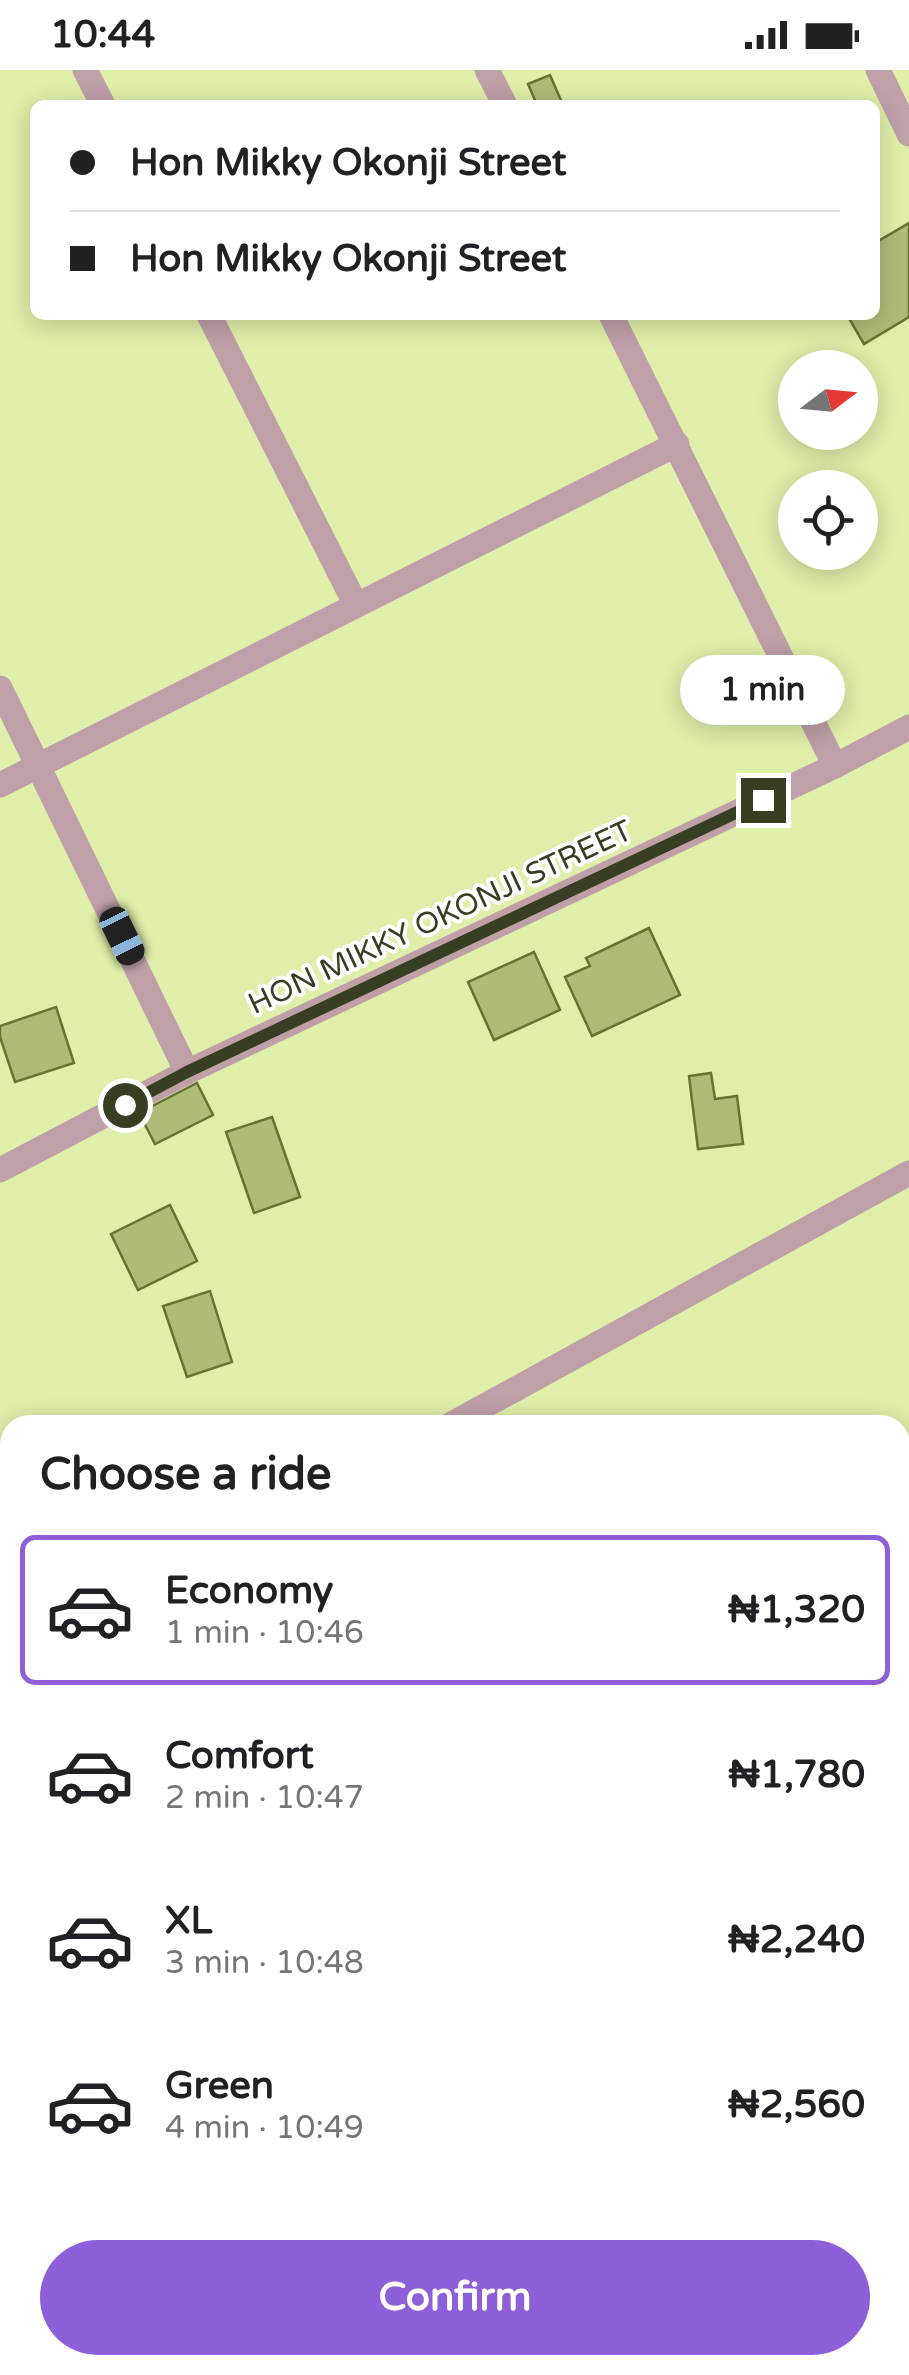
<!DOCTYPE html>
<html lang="en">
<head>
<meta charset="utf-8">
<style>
  :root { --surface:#fff; --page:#f2f2f2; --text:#202124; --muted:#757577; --line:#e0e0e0; --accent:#8d5fd8 }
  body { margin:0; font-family:"Varela Round",sans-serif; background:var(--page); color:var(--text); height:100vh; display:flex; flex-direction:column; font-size:38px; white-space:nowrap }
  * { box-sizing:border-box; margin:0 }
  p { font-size:32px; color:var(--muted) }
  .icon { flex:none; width:55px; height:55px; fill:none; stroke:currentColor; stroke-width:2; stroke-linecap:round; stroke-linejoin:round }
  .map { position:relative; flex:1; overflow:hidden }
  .panel { position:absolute; left:0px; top:1345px; width:910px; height:960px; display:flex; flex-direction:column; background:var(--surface); border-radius:30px 30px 0 0; box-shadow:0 5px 25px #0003 }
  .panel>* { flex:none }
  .banner { position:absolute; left:30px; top:30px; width:850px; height:220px; border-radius:15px; box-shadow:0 5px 25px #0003; display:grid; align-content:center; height:220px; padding:0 40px; background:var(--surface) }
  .needle { width:65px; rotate:74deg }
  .fabs { position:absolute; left:778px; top:280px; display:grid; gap:20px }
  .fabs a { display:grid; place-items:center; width:100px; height:100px; border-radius:50%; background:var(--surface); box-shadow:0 5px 25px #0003; font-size:50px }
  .end { position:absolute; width:45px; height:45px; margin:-22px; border:12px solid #383e22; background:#fff; box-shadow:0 0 0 5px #fff }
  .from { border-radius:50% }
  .bubble { position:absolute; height:70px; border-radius:35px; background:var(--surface); box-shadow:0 5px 25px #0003; font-size:32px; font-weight:700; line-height:70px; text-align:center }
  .car { position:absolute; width:30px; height:60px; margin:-30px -15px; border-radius:12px; box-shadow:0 0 8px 2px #0007; background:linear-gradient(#222 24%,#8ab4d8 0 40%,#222 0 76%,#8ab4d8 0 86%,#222 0) }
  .banner b { display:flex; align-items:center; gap:35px; height:95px; font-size:38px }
  .banner b+b { border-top:2px solid var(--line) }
  .banner i { width:25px; height:25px; background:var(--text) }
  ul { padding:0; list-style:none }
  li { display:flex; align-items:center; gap:30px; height:150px; margin:0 20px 15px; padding:0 20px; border:5px solid transparent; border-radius:15px }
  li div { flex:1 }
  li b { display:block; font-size:38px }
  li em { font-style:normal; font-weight:700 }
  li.current { border-color:var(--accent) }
  li>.icon { width:90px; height:90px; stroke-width:1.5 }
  h2 { padding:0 40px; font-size:45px; line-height:120px }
  .action { display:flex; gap:20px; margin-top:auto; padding:20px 40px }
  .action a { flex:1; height:115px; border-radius:60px; background:var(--accent); color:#fff; font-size:40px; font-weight:700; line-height:115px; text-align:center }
  .status { display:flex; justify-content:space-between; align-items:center; height:70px; padding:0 50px; background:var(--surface); direction:ltr }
  .status svg { height:28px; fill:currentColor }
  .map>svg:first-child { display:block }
  .building { fill:#aebc79; stroke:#677332; stroke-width:2.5 }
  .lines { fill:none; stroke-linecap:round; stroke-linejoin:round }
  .minor { stroke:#bf9fa8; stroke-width:25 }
  .route { stroke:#383e22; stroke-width:12 }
  .labels { text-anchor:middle; stroke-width:8; stroke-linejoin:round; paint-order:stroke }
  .street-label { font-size:30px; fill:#383e22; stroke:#fff }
</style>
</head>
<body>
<div class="status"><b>10:44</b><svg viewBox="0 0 49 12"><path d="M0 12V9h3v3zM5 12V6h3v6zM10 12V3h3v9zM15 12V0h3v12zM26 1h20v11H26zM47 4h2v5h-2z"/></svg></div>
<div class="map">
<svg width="909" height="2305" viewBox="0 0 909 2305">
  <rect width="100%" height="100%" fill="#dfeea9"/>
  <!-- building -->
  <g class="building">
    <path d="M550,5L563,35H537L528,14Z"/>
    <path d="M909,153V247L864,274L847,245H875V173Z"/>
    <path d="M649,858L680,925L592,966L565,907L590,896L586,888Z"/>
    <path d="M534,882L560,940L494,970L468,912Z"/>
    <path d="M56,937L74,993L15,1012L0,967V956Z"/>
    <path d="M711,1003L715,1029L737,1026L743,1074L698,1079L689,1006Z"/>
    <path d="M197,1013L213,1045L155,1074L139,1043Z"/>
    <path d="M272,1047L300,1127L254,1143L226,1062Z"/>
    <path d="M170,1135L197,1191L138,1220L111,1164Z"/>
    <path d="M210,1221L232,1292L187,1307L163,1236Z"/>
    <path d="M909,1624V1687L900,1692V1630Z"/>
    <path d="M905,1729L909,1746V1792L900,1794V1731Z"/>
    <path d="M10,2190V2265L0,2269V2194Z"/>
    <path d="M407,2295H455L458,2305H410Z"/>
    <path d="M644,2295H681L686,2305H623Z"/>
  </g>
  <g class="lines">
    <!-- minor -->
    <g class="minor">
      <path d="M85,0L103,35"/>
      <path d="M487,0L505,35"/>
      <path d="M878,0L909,64"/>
      <path d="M209,245L356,535"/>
      <path d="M611,245L835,696"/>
      <path d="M0,618L187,1002"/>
      <path d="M0,715L677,374"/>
      <path d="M0,1100L187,1002L835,696L909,657"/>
      <path d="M450,1355L909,1103"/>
      <path d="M900,1507L909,1502"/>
      <path d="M0,1602L10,1597"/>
      <path d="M0,1882L10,1900"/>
      <path d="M900,1950L909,1945"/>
      <path d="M0,1993L10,1988"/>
      <path d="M900,2154L909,2171"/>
      <path d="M556,2295L561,2305"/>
      <path d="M241,2305L260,2295"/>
    </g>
  </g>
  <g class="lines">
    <!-- route -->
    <path class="route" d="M125,1035L187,1002L763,730"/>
  </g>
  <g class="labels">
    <!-- street labels -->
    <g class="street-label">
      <text transform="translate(440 847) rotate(-25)" y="10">HON MIKKY OKONJI STREET</text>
    </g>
  </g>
</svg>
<div class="fabs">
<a><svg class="needle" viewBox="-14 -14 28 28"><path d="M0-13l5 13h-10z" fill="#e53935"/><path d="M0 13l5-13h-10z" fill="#757577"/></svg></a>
<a><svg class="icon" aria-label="locate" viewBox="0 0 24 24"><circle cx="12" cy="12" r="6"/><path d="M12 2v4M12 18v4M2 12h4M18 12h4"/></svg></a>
</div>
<i class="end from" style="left:125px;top:1035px"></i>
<i class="end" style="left:763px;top:730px"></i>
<div class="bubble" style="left:680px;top:585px;width:165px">1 min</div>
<i class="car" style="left:122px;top:866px;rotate:154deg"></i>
<div class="banner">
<b><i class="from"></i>Hon Mikky Okonji Street</b>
<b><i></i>Hon Mikky Okonji Street</b>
</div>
<section class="panel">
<h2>Choose a ride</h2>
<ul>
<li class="current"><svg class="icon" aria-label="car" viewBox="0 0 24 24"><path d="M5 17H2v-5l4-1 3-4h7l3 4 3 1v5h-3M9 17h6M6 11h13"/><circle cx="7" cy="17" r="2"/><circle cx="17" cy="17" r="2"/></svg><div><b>Economy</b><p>1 min · 10:46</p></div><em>₦1,320</em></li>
<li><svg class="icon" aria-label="car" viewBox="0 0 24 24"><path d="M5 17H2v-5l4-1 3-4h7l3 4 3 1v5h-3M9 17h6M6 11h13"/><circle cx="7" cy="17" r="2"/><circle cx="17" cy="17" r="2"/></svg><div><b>Comfort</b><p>2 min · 10:47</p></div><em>₦1,780</em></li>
<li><svg class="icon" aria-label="car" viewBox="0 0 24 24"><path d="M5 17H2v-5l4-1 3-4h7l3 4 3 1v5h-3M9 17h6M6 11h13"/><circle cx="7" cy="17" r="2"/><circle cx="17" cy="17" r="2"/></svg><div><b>XL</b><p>3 min · 10:48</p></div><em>₦2,240</em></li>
<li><svg class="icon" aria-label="car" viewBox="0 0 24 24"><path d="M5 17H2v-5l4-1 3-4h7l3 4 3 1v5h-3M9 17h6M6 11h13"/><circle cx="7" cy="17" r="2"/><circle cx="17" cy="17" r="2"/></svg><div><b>Green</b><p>4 min · 10:49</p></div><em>₦2,560</em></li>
</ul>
<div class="action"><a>Confirm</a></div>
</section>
</div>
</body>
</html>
